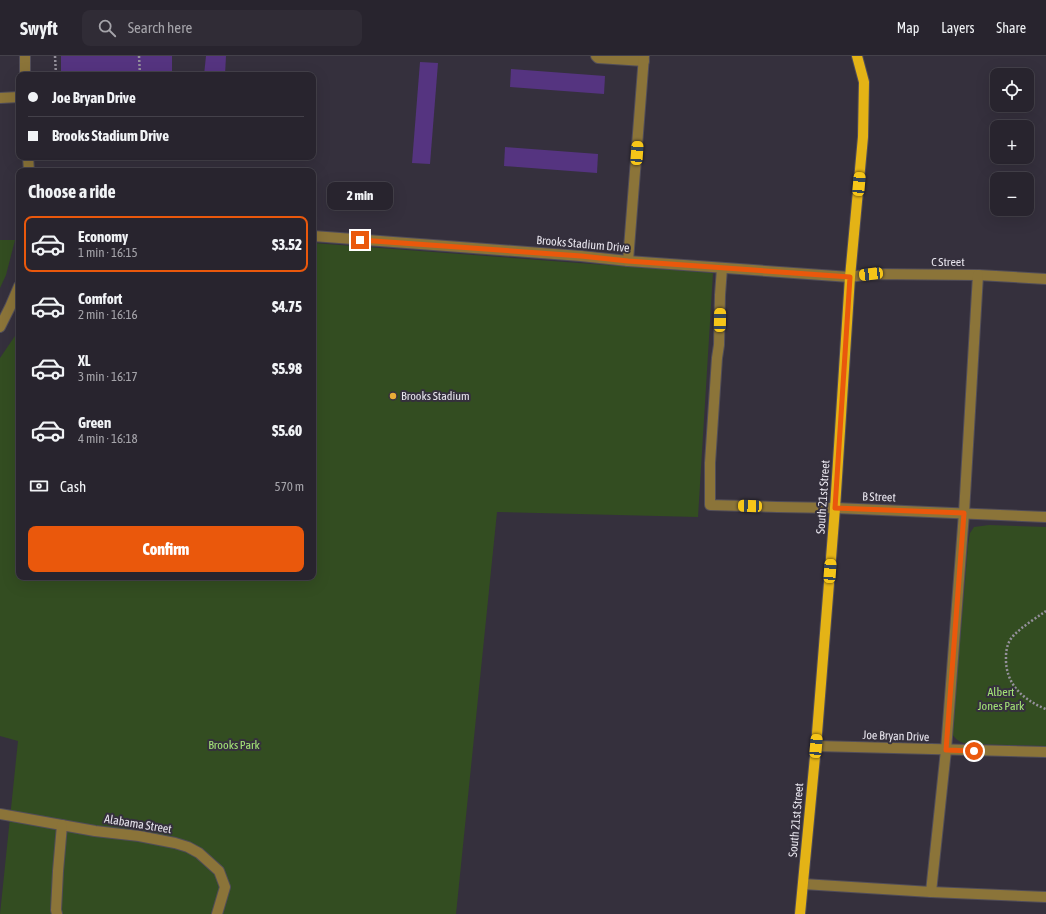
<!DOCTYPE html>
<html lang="en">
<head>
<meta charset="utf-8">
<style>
  :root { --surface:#28242e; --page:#302c36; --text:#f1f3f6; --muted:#a5a4aa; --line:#44414a; --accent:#ea580c }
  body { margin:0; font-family:"Asap Condensed",sans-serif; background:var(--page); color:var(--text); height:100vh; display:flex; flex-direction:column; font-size:15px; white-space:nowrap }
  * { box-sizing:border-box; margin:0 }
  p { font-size:13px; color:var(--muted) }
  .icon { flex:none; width:22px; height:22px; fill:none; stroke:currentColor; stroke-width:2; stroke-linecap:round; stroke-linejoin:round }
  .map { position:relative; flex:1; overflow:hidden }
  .side { position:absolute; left:16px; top:112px; width:300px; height:412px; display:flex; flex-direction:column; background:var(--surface); border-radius:8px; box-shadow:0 4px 16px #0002,0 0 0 1px var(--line) }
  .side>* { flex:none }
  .top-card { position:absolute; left:16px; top:16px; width:300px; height:88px; border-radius:8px; box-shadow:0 4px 16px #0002,0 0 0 1px var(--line); display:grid; align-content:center; height:88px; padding:0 12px; background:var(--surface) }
  .fabs { position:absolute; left:990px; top:12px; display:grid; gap:8px }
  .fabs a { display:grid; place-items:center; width:44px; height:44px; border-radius:8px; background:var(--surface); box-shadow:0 4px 16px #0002,0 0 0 1px var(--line); font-size:20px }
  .end { position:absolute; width:18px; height:18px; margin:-9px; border:5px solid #ea580c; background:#fff; box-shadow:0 0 0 2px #fff }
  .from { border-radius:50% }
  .bubble { position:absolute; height:28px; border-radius:8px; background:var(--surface); box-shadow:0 4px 16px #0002,0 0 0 1px var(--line); font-size:13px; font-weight:800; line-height:28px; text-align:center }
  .car { position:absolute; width:12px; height:24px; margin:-12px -6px; border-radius:5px; box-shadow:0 0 3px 1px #0007; background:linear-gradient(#f5c518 24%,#345 0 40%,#f5c518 0 76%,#345 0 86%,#f5c518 0) }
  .top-card b { display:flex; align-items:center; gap:14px; height:38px; font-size:15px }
  .top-card b+b { border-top:1px solid var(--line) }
  .top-card i { width:10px; height:10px; background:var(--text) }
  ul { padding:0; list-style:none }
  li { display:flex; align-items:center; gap:12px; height:56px; margin:0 8px 6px; padding:0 4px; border:2px solid transparent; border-radius:8px }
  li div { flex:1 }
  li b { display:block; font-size:15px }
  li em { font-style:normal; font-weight:800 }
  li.selected { border-color:var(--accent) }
  li>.icon { width:36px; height:36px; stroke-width:1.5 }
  h2 { padding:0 12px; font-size:18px; line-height:48px }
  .pay { display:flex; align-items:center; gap:10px; height:44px; padding:0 12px; font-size:15px }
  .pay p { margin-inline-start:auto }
  .action { display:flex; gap:8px; margin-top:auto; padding:8px 12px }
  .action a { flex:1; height:46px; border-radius:8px; background:var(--accent); color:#fff; font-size:16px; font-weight:800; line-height:46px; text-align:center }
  header { display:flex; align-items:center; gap:24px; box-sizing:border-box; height:56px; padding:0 20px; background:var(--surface); border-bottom:1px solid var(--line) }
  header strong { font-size:19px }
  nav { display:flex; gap:22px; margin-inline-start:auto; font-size:14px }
  .search { width:280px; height:36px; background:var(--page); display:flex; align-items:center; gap:10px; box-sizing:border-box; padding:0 14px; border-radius:8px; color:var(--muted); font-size:15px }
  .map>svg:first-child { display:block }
  .green { fill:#334d21 }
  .building { fill:#553480 }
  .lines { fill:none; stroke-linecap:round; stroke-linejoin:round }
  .minor-casing { stroke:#514d59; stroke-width:12 }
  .major-casing { stroke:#514d59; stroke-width:12 }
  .path { stroke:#94909b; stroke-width:2.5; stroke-dasharray:2 2; stroke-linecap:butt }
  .minor { stroke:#8b7439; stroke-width:10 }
  .major { stroke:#e4b316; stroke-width:10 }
  .route { stroke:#ea580c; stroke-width:5 }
  .poi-dot { fill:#e8ac37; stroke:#35303d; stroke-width:1.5 }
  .labels { text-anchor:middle; stroke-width:4; stroke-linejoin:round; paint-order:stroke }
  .street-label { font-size:12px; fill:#e7e4ed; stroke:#35303d }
  .poi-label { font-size:12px; fill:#e7e4ed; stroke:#35303d; text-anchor:start }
  .park-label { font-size:12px; fill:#a3e376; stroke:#35303d }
</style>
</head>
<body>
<header>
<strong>Swyft</strong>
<div class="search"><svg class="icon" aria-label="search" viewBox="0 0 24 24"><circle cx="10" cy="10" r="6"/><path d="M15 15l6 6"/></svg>Search here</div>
<nav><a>Map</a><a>Layers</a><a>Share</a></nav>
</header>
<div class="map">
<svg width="1046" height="858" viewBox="0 0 1046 858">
  <rect width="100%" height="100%" fill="#35303d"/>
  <!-- green -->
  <g class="green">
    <path d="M0,184H15L6,219L0,232Z"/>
    <path d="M313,187L713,217L698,461L497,456L456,858H0L18,685L0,680V302L19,274V521H313Z"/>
    <path d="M989,469L1046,471V690L969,688C961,687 957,685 952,678L968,489L970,477L974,471Z"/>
  </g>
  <!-- building -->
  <g class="building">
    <path d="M61,0H172V19H152V16L61,17Z"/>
    <path d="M206,0H226L225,19H204Z"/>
    <path d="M420,6L438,7L430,108L412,107Z"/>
    <path d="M511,13L605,20L604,38L510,31Z"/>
    <path d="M505,91L598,98L597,117L504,110Z"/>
  </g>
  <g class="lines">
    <defs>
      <g id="minor">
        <path d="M25,0V19"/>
        <path d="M596,0L598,2L644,5"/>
        <path d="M0,42L19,41"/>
        <path d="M28,101L29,115"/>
        <path d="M313,180L581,200L628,205L850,221L871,218L978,219L1046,223"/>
        <path d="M628,205L644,0"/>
        <path d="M722,212L720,239L719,289L717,302L710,407V449L777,451L835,452L1046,461"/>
        <path d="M0,271L10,251L19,230"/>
        <path d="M816,690L1046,696"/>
        <path d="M0,758L95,775L139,780L175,787L188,791L199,797L219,815L225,831L217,858"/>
        <path d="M803,828L931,836L1046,841"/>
        <path d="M931,836L946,694L964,457L978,219"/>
        <path d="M57,858L56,854L58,815L62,769"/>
      </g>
      <path id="major" d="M800,858L816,690L835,452L850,221L863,81L864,26L857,0"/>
    </defs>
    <!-- minor casing -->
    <use href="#minor" class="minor-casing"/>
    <!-- major casing -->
    <use href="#major" class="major-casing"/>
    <!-- path -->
    <g class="path">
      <path d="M55,0L56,19"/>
      <path d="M139,0L140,19"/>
      <path d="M129,16V19"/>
      <path d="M65,17V19"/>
      <path d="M85,17V19"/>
      <path d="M94,17V19"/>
      <path d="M1046,555C1036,562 1023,570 1014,579C1008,585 1006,593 1006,601C1005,628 1023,644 1046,653"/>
    </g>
    <!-- minor -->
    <use href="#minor" class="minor"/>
    <!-- major -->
    <use href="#major" class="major"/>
  </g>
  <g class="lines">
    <!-- route -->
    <path class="route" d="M360,184L581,200L628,205L850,221L835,452L964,457L946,694L974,695"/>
  </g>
  <!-- markers -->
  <circle class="poi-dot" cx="393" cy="340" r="4"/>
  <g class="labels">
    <!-- street labels -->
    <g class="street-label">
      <text transform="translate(583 188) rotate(5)" y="4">Brooks Stadium Drive</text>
      <text x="948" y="210">C Street</text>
      <text transform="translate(823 441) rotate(-86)" y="4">South 21st Street</text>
      <text transform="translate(879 441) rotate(2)" y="4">B Street</text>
      <text transform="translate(896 680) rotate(2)" y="4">Joe Bryan Drive</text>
      <text transform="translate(796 764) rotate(-85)" y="4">South 21st Street</text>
      <text transform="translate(138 768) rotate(9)" y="4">Alabama Street</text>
    </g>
    <!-- poi labels -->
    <g class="poi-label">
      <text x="401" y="344">Brooks Stadium</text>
    </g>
    <!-- park labels -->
    <g class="park-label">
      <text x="1001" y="640">Albert<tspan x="1001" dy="14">Jones Park</tspan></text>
      <text x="234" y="693">Brooks Park</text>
    </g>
  </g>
</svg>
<div class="fabs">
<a><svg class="icon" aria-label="locate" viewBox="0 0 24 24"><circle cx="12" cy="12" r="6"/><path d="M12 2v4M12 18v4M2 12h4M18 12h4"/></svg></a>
<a>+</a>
<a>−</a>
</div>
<i class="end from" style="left:974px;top:695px"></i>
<i class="end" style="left:360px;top:184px"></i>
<div class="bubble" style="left:327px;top:126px;width:66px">2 min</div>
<i class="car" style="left:637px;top:97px;rotate:4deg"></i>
<i class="car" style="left:859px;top:128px;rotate:5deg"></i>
<i class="car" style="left:871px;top:218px;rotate:263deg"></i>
<i class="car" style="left:720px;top:264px;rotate:1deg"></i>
<i class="car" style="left:750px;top:450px;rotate:272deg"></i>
<i class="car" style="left:830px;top:515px;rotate:4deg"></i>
<i class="car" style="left:816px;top:690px;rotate:5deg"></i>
<div class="top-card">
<b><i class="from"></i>Joe Bryan Drive</b>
<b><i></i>Brooks Stadium Drive</b>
</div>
<section class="side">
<h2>Choose a ride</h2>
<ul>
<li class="selected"><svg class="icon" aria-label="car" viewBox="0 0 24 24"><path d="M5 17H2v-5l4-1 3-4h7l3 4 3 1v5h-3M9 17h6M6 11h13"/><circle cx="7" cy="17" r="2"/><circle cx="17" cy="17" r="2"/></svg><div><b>Economy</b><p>1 min · 16:15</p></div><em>$3.52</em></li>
<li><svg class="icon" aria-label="car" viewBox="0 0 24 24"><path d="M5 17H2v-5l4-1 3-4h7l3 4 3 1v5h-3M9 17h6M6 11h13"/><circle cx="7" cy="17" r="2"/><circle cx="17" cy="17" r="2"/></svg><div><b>Comfort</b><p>2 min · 16:16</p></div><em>$4.75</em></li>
<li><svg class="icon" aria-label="car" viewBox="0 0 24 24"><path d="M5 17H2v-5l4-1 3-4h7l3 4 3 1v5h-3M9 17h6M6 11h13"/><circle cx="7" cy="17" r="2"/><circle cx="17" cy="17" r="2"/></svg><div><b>XL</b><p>3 min · 16:17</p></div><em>$5.98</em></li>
<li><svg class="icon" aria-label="car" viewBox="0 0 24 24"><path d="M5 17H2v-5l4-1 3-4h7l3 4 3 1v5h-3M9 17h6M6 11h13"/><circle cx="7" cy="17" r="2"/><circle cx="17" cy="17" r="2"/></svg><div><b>Green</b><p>4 min · 16:18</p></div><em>$5.60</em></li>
</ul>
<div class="pay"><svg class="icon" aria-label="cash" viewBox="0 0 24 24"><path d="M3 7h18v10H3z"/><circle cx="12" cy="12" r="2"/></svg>Cash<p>570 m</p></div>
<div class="action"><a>Confirm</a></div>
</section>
</div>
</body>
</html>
